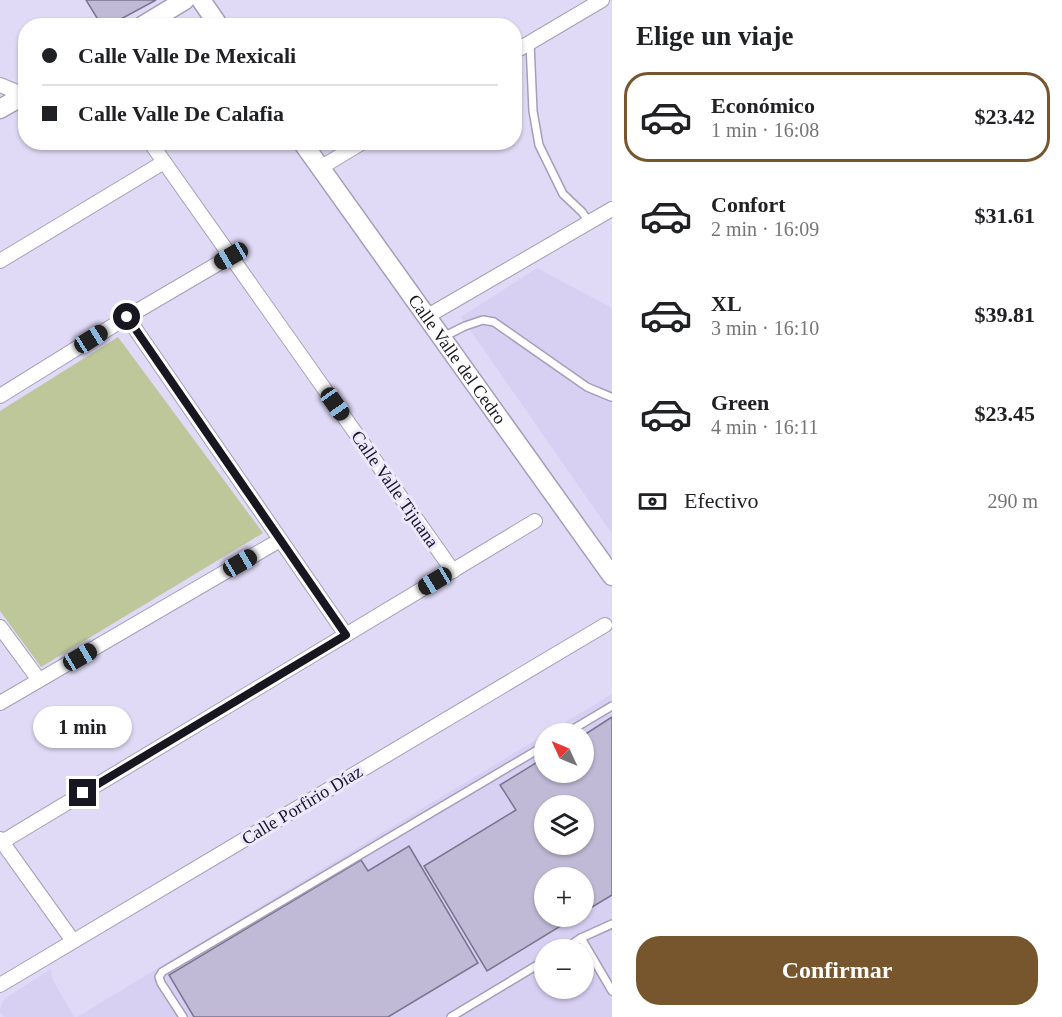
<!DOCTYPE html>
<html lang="es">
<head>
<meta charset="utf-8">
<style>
  :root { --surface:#fff; --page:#f2f2f2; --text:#202124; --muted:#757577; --line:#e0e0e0; --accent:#78562d }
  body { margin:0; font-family:Georgia,serif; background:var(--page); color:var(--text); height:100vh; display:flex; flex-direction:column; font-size:22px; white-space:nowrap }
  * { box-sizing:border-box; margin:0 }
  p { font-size:20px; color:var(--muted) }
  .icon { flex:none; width:33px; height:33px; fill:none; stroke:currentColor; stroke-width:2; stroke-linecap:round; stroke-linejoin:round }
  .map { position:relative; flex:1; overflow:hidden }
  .drawer { display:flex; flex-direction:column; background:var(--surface); width:450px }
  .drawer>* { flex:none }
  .banner { position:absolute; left:18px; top:18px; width:504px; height:132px; border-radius:24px; box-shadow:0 2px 4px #0004; display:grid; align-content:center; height:132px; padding:0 24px; background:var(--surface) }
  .needle { width:39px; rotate:314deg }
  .buttons { position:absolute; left:534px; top:723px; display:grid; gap:12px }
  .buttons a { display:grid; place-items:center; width:60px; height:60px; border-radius:50%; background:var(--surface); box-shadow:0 2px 4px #0004; font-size:30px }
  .end { position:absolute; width:27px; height:27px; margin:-14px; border:8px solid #181620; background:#fff; box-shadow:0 0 0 3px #fff }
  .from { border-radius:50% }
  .bubble { position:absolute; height:42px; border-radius:21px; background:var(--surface); box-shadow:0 2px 4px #0004; font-size:20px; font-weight:600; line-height:42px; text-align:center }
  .car { position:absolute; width:18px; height:36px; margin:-18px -9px; border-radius:8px; box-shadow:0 0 4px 2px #0007; background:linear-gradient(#222 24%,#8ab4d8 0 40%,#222 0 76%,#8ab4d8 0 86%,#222 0) }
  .banner b { display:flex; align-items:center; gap:21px; height:57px; font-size:22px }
  .banner b+b { border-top:2px solid var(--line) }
  .banner i { width:15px; height:15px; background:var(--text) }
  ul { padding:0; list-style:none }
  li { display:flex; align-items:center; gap:18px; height:90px; margin:0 12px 9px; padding:0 12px; border:3px solid transparent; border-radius:24px }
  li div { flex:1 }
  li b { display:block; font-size:22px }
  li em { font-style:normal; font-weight:600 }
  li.current { border-color:var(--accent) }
  li>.icon { width:54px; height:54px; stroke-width:1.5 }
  h2 { padding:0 24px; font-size:27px; line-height:72px }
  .pay { display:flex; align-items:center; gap:15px; height:66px; padding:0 24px; font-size:22px }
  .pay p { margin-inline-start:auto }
  .button { display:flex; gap:12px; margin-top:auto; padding:12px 24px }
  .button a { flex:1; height:69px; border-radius:24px; background:var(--accent); color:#fff; font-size:24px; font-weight:600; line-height:69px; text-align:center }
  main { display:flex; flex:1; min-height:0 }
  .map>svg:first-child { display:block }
  .built { fill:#d8d0f3; fill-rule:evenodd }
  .green { fill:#bdc799 }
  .building { fill:#c0bad6; stroke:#7a758e; stroke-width:1.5; fill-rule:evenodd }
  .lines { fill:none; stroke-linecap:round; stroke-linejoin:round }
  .service-casing { stroke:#a49eb9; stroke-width:10 }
  .minor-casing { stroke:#a49eb9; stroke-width:16 }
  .tertiary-casing { stroke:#a49eb9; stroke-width:21 }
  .service { stroke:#fff; stroke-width:7 }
  .minor { stroke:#fff; stroke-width:14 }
  .tertiary { stroke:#fff; stroke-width:18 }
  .route { stroke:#181620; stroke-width:8 }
  .labels { text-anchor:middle; stroke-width:6; stroke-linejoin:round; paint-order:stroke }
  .street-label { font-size:18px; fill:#181620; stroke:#ede8ff }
</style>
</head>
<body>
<main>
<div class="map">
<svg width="612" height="1017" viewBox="0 0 612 1017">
  <rect width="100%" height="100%" fill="#e0daf6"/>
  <!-- built -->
  <g class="built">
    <path d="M537,268L612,308V534L461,317Z"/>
    <path d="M612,694V1017H77L544,735V772H584V734L547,733ZM544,806H584V844H544ZM544,878H584V916H544ZM544,950H584V988H544Z"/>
    <path d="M51,969L52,978L74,1017H4L0,1012V1008L4,999Z"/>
  </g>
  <!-- green -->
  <path class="green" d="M118,337L263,533L41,667L0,611V411Z"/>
  <!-- building -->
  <g class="building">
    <path d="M86,0H156L108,26H102Z"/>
    <path d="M612,717V895L584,912V878H544V916H577L487,971L424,866L516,810L500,785L544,758V772H584V735ZM544,806H584V844H544Z"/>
    <path d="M409,846L478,963L388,1017H194L169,975L361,860L368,871Z"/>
  </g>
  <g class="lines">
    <defs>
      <g id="service">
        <path d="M530,43L533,111L539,145L563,194L582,212L589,222"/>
        <path d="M443,337L465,326L483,320L494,322L587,387L611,397"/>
        <path d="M565,734L612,706"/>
        <path d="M581,938L612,991"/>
        <path d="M563,950L581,938L612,924"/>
        <path d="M183,1017L161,983L159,977L162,972L544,746"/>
        <path d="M451,1017L544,961"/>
      </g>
      <g id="minor">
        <path d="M514,52L602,0"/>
        <path d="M0,85L24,95"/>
        <path d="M150,142L453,571"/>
        <path d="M320,168L363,142"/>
        <path d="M0,261L164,162"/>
        <path d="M127,317L346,635"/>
        <path d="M426,317L612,209"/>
        <path d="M0,396L127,317L231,256"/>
        <path d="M0,627L39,680"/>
        <path d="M0,703L280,540"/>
        <path d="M0,839L73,941"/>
        <path d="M2,842L535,521"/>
        <path d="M0,985L605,625"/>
      </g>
      <g id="tertiary">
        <path d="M201,0L219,26"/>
        <path d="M142,26L185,0"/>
        <path d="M0,109L26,94"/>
        <path id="s1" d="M302,142L612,576"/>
      </g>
    </defs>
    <!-- service casing -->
    <use href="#service" class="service-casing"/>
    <!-- minor casing -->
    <use href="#minor" class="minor-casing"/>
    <!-- tertiary casing -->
    <use href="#tertiary" class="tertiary-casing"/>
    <!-- service -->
    <use href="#service" class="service"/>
    <!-- minor -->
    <use href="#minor" class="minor"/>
    <!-- tertiary -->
    <use href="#tertiary" class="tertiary"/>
  </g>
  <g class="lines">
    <!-- route -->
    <path class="route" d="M83,793L346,635L127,317"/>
  </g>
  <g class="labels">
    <!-- street labels -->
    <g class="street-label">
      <text dy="6" stroke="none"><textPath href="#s1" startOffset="267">Calle Valle del Cedro</textPath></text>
      <text transform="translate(395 489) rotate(55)" y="6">Calle Valle Tijuana</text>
      <text transform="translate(302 805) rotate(-31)" y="6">Calle Porfirio Díaz</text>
    </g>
  </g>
</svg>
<div class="buttons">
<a><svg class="needle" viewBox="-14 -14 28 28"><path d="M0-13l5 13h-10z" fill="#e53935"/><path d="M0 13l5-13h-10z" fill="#757577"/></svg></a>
<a><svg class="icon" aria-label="layers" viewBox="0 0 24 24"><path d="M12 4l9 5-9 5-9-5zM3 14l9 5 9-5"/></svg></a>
<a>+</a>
<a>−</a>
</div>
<i class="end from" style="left:127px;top:317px"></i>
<i class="end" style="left:83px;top:793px"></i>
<div class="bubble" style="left:33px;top:706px;width:99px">1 min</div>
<i class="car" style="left:231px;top:256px;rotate:240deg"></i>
<i class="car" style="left:91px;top:339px;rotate:58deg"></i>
<i class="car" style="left:335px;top:404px;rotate:145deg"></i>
<i class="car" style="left:240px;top:563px;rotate:60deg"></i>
<i class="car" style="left:435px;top:581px;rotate:239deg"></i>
<i class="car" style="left:80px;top:657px;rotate:60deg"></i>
<div class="banner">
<b><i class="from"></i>Calle Valle De Mexicali</b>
<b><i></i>Calle Valle De Calafia</b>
</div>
</div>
<section class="drawer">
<h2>Elige un viaje</h2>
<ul>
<li class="current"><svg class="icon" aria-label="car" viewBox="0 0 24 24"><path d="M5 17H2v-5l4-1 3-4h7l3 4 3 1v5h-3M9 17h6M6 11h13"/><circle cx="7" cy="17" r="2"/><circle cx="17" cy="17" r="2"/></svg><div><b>Económico</b><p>1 min · 16:08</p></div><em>$23.42</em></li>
<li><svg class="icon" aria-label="car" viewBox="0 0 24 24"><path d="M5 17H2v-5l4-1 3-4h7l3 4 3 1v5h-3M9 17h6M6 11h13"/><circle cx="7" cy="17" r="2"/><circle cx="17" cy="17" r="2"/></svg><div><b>Confort</b><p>2 min · 16:09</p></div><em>$31.61</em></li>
<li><svg class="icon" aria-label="car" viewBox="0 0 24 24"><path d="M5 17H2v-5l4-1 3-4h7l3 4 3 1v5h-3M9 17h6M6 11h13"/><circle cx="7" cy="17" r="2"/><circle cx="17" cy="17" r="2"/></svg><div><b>XL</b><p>3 min · 16:10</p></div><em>$39.81</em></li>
<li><svg class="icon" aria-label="car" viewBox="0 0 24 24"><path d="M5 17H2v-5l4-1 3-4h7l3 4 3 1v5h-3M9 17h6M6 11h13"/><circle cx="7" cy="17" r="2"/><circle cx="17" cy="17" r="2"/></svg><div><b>Green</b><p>4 min · 16:11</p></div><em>$23.45</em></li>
</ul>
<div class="pay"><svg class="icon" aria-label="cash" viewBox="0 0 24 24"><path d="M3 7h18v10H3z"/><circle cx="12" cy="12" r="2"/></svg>Efectivo<p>290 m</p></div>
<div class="button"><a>Confirmar</a></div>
</section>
</main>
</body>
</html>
